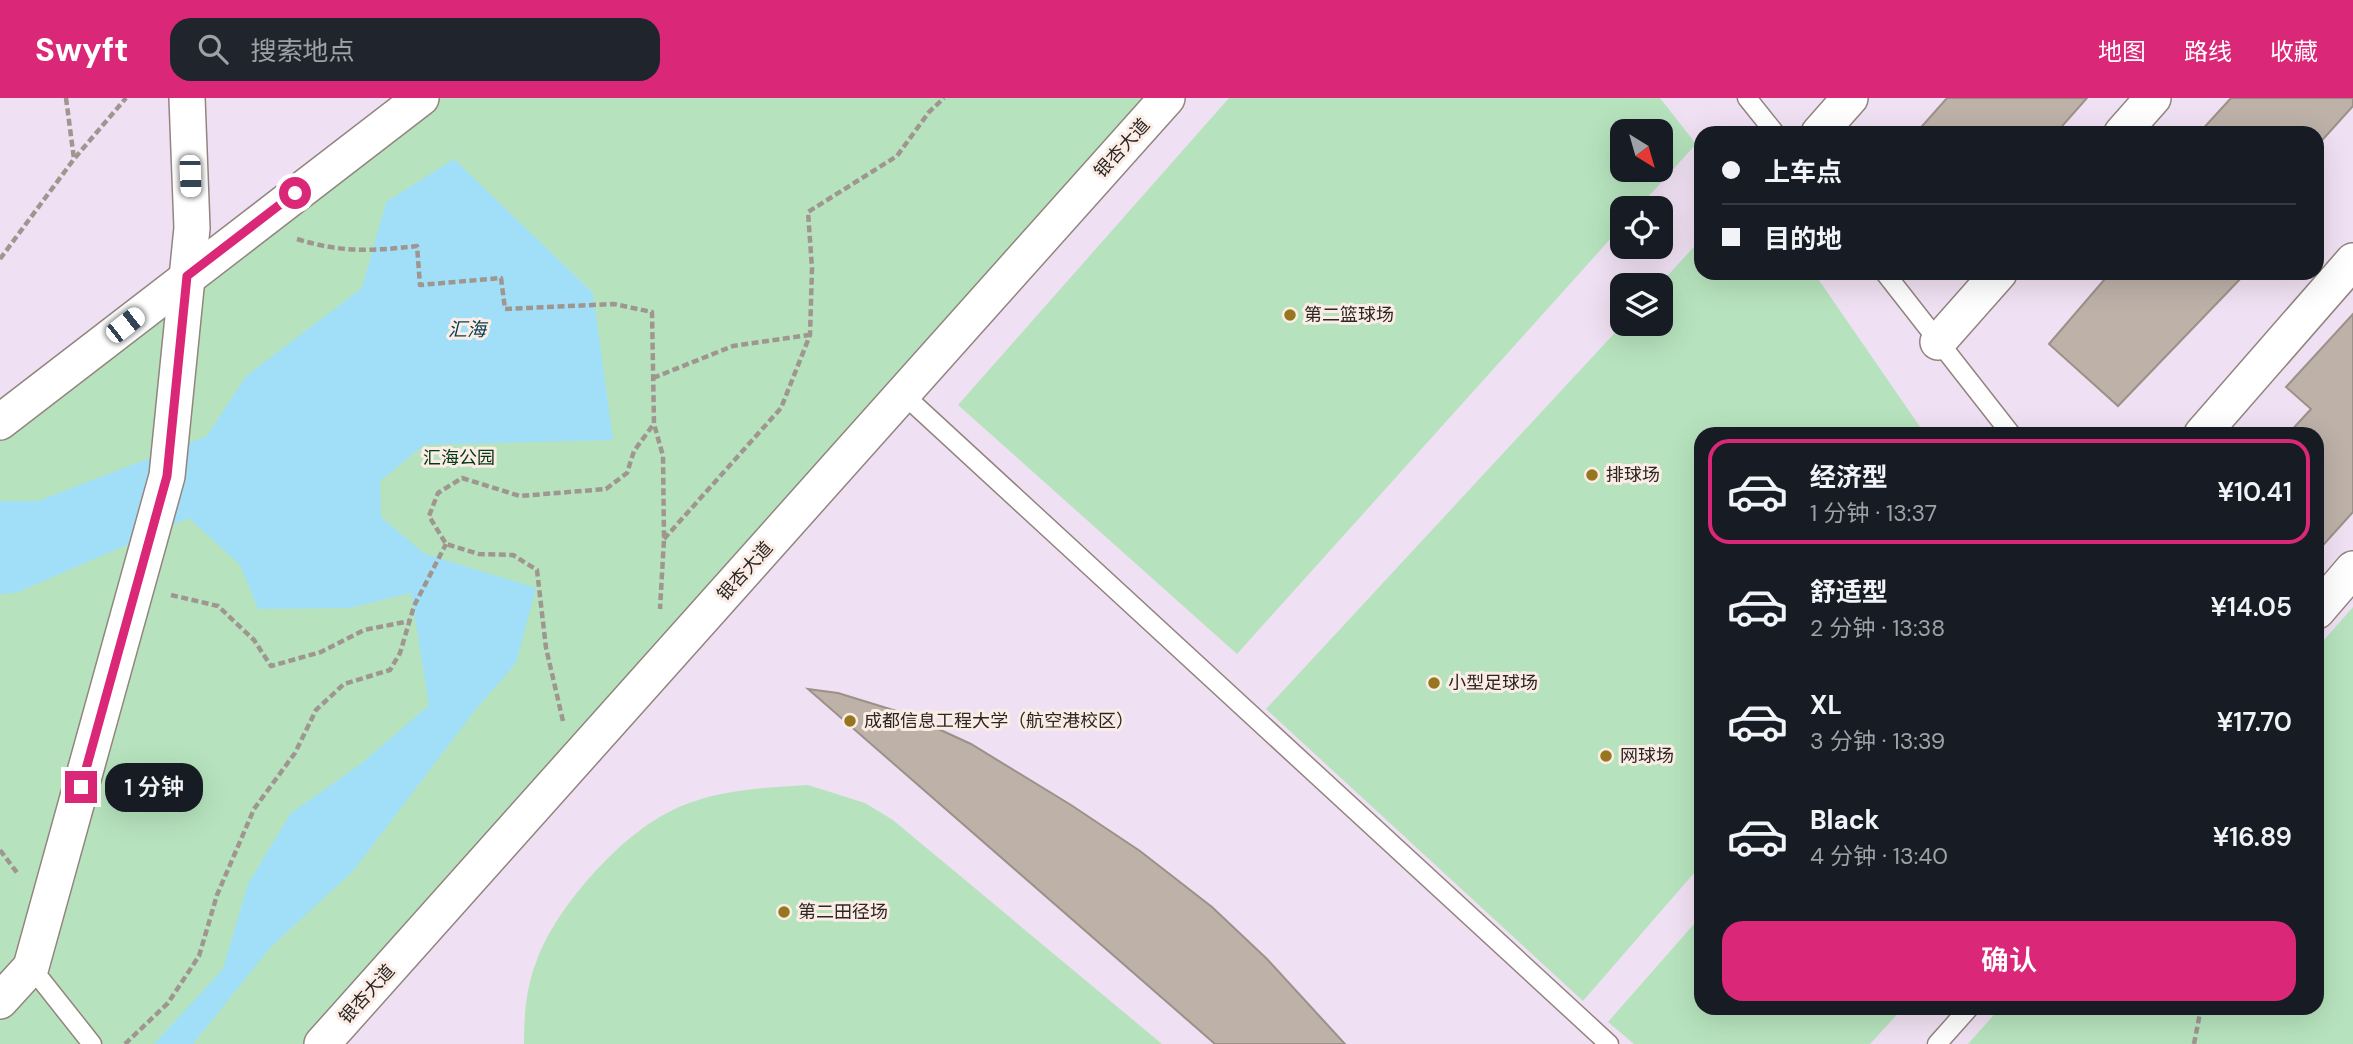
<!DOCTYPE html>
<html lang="zh">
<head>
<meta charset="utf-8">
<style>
  :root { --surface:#171b24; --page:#20242c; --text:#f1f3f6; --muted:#9ea1a6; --line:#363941; --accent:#db2777 }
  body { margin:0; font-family:"DM Sans","Noto Sans SC",sans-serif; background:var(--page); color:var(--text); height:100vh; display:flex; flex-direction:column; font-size:26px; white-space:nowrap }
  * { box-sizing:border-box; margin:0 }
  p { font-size:23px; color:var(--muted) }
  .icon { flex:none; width:38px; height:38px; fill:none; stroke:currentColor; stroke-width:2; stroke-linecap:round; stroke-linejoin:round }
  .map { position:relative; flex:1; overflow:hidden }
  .details { position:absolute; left:1694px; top:329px; width:630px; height:588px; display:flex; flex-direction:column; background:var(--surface); border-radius:21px; box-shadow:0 7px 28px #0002 }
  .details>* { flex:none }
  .hud { position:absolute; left:1694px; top:28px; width:630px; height:154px; border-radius:21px; box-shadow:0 7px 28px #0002; display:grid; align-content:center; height:154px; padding:0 28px; background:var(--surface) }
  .needle { width:46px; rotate:143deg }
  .controls { position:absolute; left:1610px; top:21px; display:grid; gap:14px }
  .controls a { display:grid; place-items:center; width:63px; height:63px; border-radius:14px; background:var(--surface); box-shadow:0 7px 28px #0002; font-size:35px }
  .end { position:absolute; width:32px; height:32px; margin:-16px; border:9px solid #db2777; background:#fff; box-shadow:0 0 0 4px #fff }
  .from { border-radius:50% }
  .bubble { position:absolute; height:49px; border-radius:21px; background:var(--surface); box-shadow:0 7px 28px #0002; font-size:23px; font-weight:600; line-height:49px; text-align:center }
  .car { position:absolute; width:21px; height:42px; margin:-21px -10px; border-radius:9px; box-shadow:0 0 5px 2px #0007; background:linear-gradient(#fff 24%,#345 0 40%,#fff 0 76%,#345 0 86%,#fff 0) }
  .hud b { display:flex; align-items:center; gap:24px; height:66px; font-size:26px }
  .hud b+b { border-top:2px solid var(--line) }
  .hud i { width:18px; height:18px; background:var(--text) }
  ul { padding:12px 0 0; list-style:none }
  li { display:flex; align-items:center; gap:21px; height:105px; margin:0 14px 10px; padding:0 14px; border:4px solid transparent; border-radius:21px }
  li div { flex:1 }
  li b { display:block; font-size:26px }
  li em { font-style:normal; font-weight:600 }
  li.on { border-color:var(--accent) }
  li>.icon { width:63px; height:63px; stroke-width:1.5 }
  .cta { display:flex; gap:14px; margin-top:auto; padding:14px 28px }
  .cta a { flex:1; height:80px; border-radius:21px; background:var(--accent); color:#fff; font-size:28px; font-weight:600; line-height:80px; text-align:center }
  header { display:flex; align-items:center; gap:42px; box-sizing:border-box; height:98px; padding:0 35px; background:var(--accent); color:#fff }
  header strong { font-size:33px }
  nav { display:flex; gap:38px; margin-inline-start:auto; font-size:24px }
  .search { width:490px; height:63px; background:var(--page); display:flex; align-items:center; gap:18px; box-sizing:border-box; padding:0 24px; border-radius:21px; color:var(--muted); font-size:26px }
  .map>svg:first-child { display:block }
  .education { fill:#f0e0f3; fill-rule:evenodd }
  .green { fill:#b6e3bd; fill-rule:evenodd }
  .water { fill:#a1dff9 }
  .building { fill:#bdb1a8; stroke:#9c9188; stroke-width:2 }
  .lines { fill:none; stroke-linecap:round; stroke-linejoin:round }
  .lane-casing { stroke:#92857e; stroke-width:21 }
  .street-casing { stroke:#92857e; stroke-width:38 }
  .path { stroke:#a09690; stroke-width:4.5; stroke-dasharray:7 3.5; stroke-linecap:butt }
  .lane { stroke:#fff; stroke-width:18 }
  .street { stroke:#fff; stroke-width:35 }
  .route { stroke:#db2777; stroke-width:9 }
  .poi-dot { fill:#96771f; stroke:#fbede5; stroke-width:2.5 }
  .labels { text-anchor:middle; stroke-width:6; stroke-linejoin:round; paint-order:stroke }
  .street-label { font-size:18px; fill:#2c2724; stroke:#fbede5 }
  .poi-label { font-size:18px; fill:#2c2724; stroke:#fbede5; text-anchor:start }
  .park-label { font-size:18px; fill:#023814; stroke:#fbede5 }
  .water-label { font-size:19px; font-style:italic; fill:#033b4d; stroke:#fbede5 }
</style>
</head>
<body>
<header>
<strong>Swyft</strong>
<div class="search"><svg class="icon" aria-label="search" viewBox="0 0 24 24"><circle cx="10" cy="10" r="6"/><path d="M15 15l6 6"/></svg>搜索地点</div>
<nav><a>地图</a><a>路线</a><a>收藏</a></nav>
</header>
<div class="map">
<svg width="2353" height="946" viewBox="0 0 2353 946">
  <rect width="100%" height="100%" fill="#fbede5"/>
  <!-- education -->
  <path class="education" d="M0,0H2353V946H0ZM1622,33H1661V72H1622ZM1701,35H2317V175H1701ZM1622,110H1661V149H1622ZM1622,187H1661V226H1622ZM1701,336H2317V910H1701Z"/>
  <!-- green -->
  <g class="green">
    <path d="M421,0H1167L322,946H0V324Z"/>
    <path d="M1229,0H1660L1696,46L1638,110H1622V128L1237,556L958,307ZM1622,33H1661V72H1622Z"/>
    <path d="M1701,141V175H1814L1925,336H1701V767L1583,903L1266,611L1623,226H1661L1659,187Z"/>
    <path d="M2353,509V946H1968L2000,910H2317V550Z"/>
    <path d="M808,687L865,705L893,722L1162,946H524C524,917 526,889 537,862C556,810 618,740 667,715C710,692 761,690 808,687Z"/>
    <path d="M1701,818V910H1903L1870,946H1634L1608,924Z"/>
  </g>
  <!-- water -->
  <path class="water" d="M454,61L593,195L613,342L424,347L380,383L381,419L425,456L536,490L516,565L476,611L354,772L270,850L193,946H154L223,871L248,786L291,715L362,665L429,607L411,495L350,510L258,511L240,467L189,420L16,495L0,496V403H38L207,338L246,278L362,190L386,104Z"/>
  <!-- building -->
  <g class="building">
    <path d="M1947,0H2087L2056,35H1916Z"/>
    <path d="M2231,0H2353V8L2317,48V35H2199Z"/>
    <path d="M2110,175H2246L2118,308L2049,246Z"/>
    <path d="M2353,216V414L2317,454V336H2288L2311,311L2286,289Z"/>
    <path d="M808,591L838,595L906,616L971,646L1071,707L1140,753L1212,809L1267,861L1345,946H1215Z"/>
  </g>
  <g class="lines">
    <defs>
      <g id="lane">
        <path d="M1747,0L1775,35"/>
        <path d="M1885,175L2011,336"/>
        <path d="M903,296L1609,946"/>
        <path d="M31,869L92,946"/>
        <path d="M1937,946L1969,910"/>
      </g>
      <g id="street">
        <path d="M1819,35L1850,0"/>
        <path d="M2122,35L2153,0"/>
        <path d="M1938,244L1999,175"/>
        <path d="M0,324L421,0"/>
        <path d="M2202,336L2353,163"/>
        <path d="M2317,513L2353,471"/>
        <path d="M0,903L31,869L167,378L192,130L187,0"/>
        <path d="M322,946L1167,0"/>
      </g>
    </defs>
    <!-- lane casing -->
    <use href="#lane" class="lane-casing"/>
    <!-- street casing -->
    <use href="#street" class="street-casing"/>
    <!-- path -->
    <g class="path">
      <path d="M66,0L74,61"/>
      <path d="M297,141C342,155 372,153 417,148L420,187L501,180L505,211L614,206L652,214L654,326L663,358L664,441L660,511"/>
      <path d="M0,161L74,61L126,0"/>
      <path d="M653,280L733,248L809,237"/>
      <path d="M664,441L781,310L810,237L812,170L808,114L897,58L929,14L944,0"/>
      <path d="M171,497L218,508L254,542L271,568L321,554L364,532L410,523"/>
      <path d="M563,623L546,550L537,472L513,457L479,456L446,446L429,418L438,395L462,380L520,398L606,391L627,375L634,353L653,327"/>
      <path d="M0,752L18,776"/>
      <path d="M125,946L168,905L199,858L217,797L254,711L295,655L316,612L344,586L390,572L400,555L414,508L446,446"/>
      <path d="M2194,946L2201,910"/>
    </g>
    <!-- lane -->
    <use href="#lane" class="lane"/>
    <!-- street -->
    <use href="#street" class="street"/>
  </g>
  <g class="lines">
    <!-- route -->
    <path class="route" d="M81,689L167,378L187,178L295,95"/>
  </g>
  <!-- markers -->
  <g class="poi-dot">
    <circle cx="1290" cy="217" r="7"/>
    <circle cx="1592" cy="377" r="7"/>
    <circle cx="1434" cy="585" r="7"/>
    <circle cx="850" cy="623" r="7"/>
    <circle cx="1606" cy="658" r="7"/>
    <circle cx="784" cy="814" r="7"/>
  </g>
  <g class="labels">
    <!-- street labels -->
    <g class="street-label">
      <text transform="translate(1122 50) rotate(-48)" y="6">银杏大道</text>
      <text transform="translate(745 473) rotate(-48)" y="6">银杏大道</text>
      <text transform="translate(367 896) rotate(-48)" y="6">银杏大道</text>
    </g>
    <!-- poi labels -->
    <g class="poi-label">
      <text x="1304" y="223">第二篮球场</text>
      <text x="1606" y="383">排球场</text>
      <text x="1448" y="591">小型足球场</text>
      <text x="864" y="629">成都信息工程大学（航空港校区）</text>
      <text x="1620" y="664">网球场</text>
      <text x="798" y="820">第二田径场</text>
    </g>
    <!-- park labels -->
    <g class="park-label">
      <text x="459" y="366">汇海公园</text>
    </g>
    <!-- water labels -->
    <g class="water-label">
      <text x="467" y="238">汇海</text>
    </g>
  </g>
</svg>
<div class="controls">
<a><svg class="needle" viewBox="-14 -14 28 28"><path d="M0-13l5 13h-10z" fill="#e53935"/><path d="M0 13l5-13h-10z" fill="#9ea1a6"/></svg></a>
<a><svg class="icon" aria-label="locate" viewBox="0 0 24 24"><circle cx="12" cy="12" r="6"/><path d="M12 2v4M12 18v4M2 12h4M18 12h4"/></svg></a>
<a><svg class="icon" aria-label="layers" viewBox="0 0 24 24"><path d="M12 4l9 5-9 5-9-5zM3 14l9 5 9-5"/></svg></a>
</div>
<i class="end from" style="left:295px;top:95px"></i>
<i class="end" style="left:81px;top:689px"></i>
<div class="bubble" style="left:105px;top:665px;width:98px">1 分钟</div>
<i class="car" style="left:190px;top:78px;rotate:178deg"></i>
<i class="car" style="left:125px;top:227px;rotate:52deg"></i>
<div class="hud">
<b><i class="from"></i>上车点</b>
<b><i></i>目的地</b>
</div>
<section class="details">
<ul>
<li class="on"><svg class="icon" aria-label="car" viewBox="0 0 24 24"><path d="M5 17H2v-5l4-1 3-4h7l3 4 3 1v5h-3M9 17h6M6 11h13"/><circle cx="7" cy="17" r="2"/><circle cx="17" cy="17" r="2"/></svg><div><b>经济型</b><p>1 分钟 · 13:37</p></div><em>¥10.41</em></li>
<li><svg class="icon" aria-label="car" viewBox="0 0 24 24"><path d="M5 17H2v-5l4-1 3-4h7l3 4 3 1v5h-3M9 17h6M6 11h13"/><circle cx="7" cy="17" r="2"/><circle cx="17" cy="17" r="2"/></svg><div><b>舒适型</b><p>2 分钟 · 13:38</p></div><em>¥14.05</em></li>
<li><svg class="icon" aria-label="car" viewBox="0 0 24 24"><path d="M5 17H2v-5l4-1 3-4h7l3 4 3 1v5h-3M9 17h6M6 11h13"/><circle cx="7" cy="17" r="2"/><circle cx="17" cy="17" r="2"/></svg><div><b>XL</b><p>3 分钟 · 13:39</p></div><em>¥17.70</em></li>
<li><svg class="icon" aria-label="car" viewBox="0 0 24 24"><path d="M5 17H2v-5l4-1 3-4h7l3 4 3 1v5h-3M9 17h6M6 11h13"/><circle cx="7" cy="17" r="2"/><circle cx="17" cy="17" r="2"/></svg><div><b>Black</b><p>4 分钟 · 13:40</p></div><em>¥16.89</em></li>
</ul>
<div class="cta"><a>确认</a></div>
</section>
</div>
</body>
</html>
